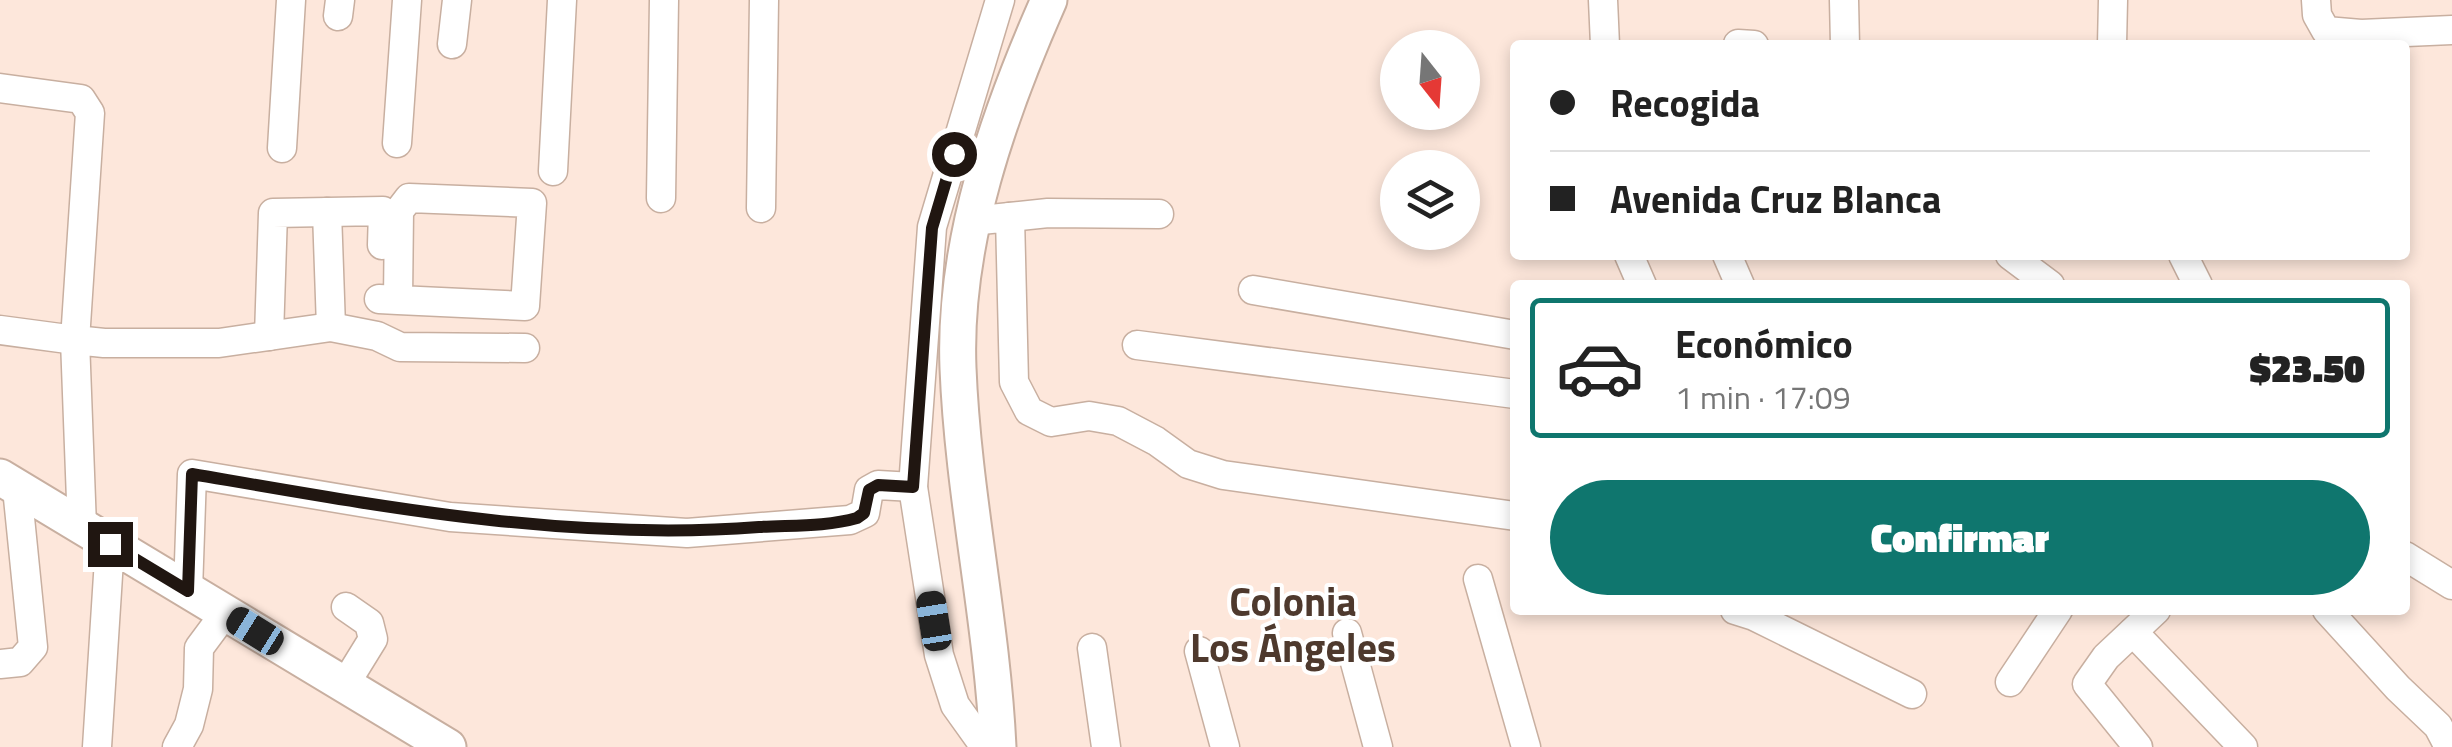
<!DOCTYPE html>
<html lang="es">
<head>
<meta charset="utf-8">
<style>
  :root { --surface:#fff; --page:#f6f6f6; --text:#222; --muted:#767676; --line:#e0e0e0; --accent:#0f766e }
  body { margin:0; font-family:"Titillium Web",sans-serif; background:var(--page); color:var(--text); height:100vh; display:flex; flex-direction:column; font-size:38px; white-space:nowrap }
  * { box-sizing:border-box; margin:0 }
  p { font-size:32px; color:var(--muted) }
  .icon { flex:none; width:55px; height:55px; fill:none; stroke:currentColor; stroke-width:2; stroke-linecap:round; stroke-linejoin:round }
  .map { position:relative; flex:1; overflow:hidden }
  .side { position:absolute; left:1510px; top:280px; width:900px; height:335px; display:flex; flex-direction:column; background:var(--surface); border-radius:10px; box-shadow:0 5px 15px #0003 }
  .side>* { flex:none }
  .guide { position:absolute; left:1510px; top:40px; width:900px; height:220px; border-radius:10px; box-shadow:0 5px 15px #0003; display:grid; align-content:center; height:220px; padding:0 40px; background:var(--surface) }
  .needle { width:65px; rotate:163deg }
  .controls { position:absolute; left:1380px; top:30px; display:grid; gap:20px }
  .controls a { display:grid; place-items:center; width:100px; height:100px; border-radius:50%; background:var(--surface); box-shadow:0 5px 15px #0003; font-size:50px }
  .end { position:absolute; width:45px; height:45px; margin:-22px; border:12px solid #201611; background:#fff; box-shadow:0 0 0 5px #fff }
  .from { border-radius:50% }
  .car { position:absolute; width:30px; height:60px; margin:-30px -15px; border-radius:12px; box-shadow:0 0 8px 2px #0007; background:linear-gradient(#222 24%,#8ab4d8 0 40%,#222 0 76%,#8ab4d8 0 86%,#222 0) }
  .guide b { display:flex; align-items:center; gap:35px; height:95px; font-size:38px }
  .guide b+b { border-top:2px solid var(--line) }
  .guide i { width:25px; height:25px; background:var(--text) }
  ul { padding:18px 0 0; list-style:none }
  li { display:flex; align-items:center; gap:30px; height:140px; margin:0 20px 15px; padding:0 20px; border:5px solid transparent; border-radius:10px }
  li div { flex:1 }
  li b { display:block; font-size:38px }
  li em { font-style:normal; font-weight:800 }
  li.selected { border-color:var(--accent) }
  li>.icon { width:90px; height:90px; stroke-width:1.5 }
  .cta { display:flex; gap:20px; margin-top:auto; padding:20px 40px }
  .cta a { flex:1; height:115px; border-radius:60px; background:var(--accent); color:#fff; font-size:40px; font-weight:800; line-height:115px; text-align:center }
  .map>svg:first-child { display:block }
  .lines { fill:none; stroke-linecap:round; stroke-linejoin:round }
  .minor-casing { stroke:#c8afa0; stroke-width:31 }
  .major-casing { stroke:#c8afa0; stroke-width:39 }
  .minor { stroke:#fff; stroke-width:28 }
  .major { stroke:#fff; stroke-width:35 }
  .route { stroke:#201611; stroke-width:12 }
  .labels { text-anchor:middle; stroke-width:8; stroke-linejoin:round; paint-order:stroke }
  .neighbourhood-label { font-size:40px; font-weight:bold; fill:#4e392d; stroke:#fff }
</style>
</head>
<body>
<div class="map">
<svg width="2452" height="747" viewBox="0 0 2452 747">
  <rect width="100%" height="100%" fill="#fde7db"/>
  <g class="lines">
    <defs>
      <g id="minor">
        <path d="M1603,0L1605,45"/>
        <path d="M1844,0L1845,45"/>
        <path d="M2316,0L2317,15L2326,31L2361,34L2452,30"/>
        <path d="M338,16L340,0"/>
        <path d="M452,44L457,0"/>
        <path d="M1738,44L1754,45"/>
        <path d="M2112,45L2113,0"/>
        <path d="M0,88L81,99L90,113L75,340L0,330"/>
        <path d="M397,143L407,0"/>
        <path d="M282,148L291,0"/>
        <path d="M553,171L562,0"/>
        <path d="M661,198L664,0"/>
        <path d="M761,208L764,0"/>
        <path d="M327,212L331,327"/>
        <path d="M1010,217L1048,213L1159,214"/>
        <path d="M972,227L981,220L1010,217L1014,382L1029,411L1051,422L1089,416L1118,421L1156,441L1188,464L1223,475L1515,516"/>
        <path d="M1629,255L1642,285"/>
        <path d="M1727,255L1740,285"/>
        <path d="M2010,255L2050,285"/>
        <path d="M2183,255L2198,285"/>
        <path d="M1253,290L1515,335"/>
        <path d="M379,299L398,300L525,306L532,203L409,198L399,211L398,300"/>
        <path d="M269,336L273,213L383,211L382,245"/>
        <path d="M1137,345L1515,394"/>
        <path d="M82,527L75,340L104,343H219L331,327L377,336L400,347L525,348"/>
        <path d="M2405,556L2452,585"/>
        <path d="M1478,579L1526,747"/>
        <path d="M188,591L192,474L450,517L687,533L850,520L865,513L869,490L878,485L913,487"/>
        <path d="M1735,610L1754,616L1912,694"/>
        <path d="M2327,610L2398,688L2438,726L2449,747"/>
        <path d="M2133,632L2243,747"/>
        <path d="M1347,633L1378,747"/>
        <path d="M1092,648L1106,747"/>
        <path d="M1199,651L1225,747"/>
        <path d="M0,664L20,662L33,647L17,488"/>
        <path d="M2010,682L2058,610"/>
        <path d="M344,686L373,639L369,623L346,607"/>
        <path d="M97,747L110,544"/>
        <path d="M177,747L189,725L198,689L199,648L225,613"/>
        <path d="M985,747L955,705L939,655L913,487L932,227L1000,0"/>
        <path d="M2138,747L2087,684L2106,657L2156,610"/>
      </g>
      <g id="major">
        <path d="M0,477L448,747"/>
        <path d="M998,747C992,620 963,495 958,368C953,242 999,113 1049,0"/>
      </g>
    </defs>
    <!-- minor casing -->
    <use href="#minor" class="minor-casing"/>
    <!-- major casing -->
    <use href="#major" class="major-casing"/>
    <!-- minor -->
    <use href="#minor" class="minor"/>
    <!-- major -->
    <use href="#major" class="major"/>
  </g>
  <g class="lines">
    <!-- route -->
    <path class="route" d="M110,544L188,591L192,474C379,506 569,542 759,527C790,525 826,527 857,518L864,513L869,490L878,485L913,487L932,228L954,154"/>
  </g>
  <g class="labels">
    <!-- neighbourhood labels -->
    <g class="neighbourhood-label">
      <text x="1293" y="616">Colonia<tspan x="1293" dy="46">Los Ángeles</tspan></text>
    </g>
  </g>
</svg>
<div class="controls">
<a><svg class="needle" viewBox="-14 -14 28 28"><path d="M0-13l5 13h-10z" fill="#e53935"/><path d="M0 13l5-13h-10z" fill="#767676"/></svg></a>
<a><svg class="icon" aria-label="layers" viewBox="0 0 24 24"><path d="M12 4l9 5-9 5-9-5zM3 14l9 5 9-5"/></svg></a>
</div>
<i class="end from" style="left:954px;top:154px"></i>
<i class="end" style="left:110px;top:544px"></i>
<i class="car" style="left:934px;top:621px;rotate:351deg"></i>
<i class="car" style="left:255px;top:631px;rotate:302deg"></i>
<div class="guide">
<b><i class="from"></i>Recogida</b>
<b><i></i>Avenida Cruz Blanca</b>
</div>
<section class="side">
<ul>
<li class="selected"><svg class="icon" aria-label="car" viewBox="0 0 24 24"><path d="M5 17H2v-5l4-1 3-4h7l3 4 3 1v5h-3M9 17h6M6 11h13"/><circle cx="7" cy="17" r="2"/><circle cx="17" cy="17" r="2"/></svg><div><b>Económico</b><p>1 min · 17:09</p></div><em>$23.50</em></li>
</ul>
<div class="cta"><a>Confirmar</a></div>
</section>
</div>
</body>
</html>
